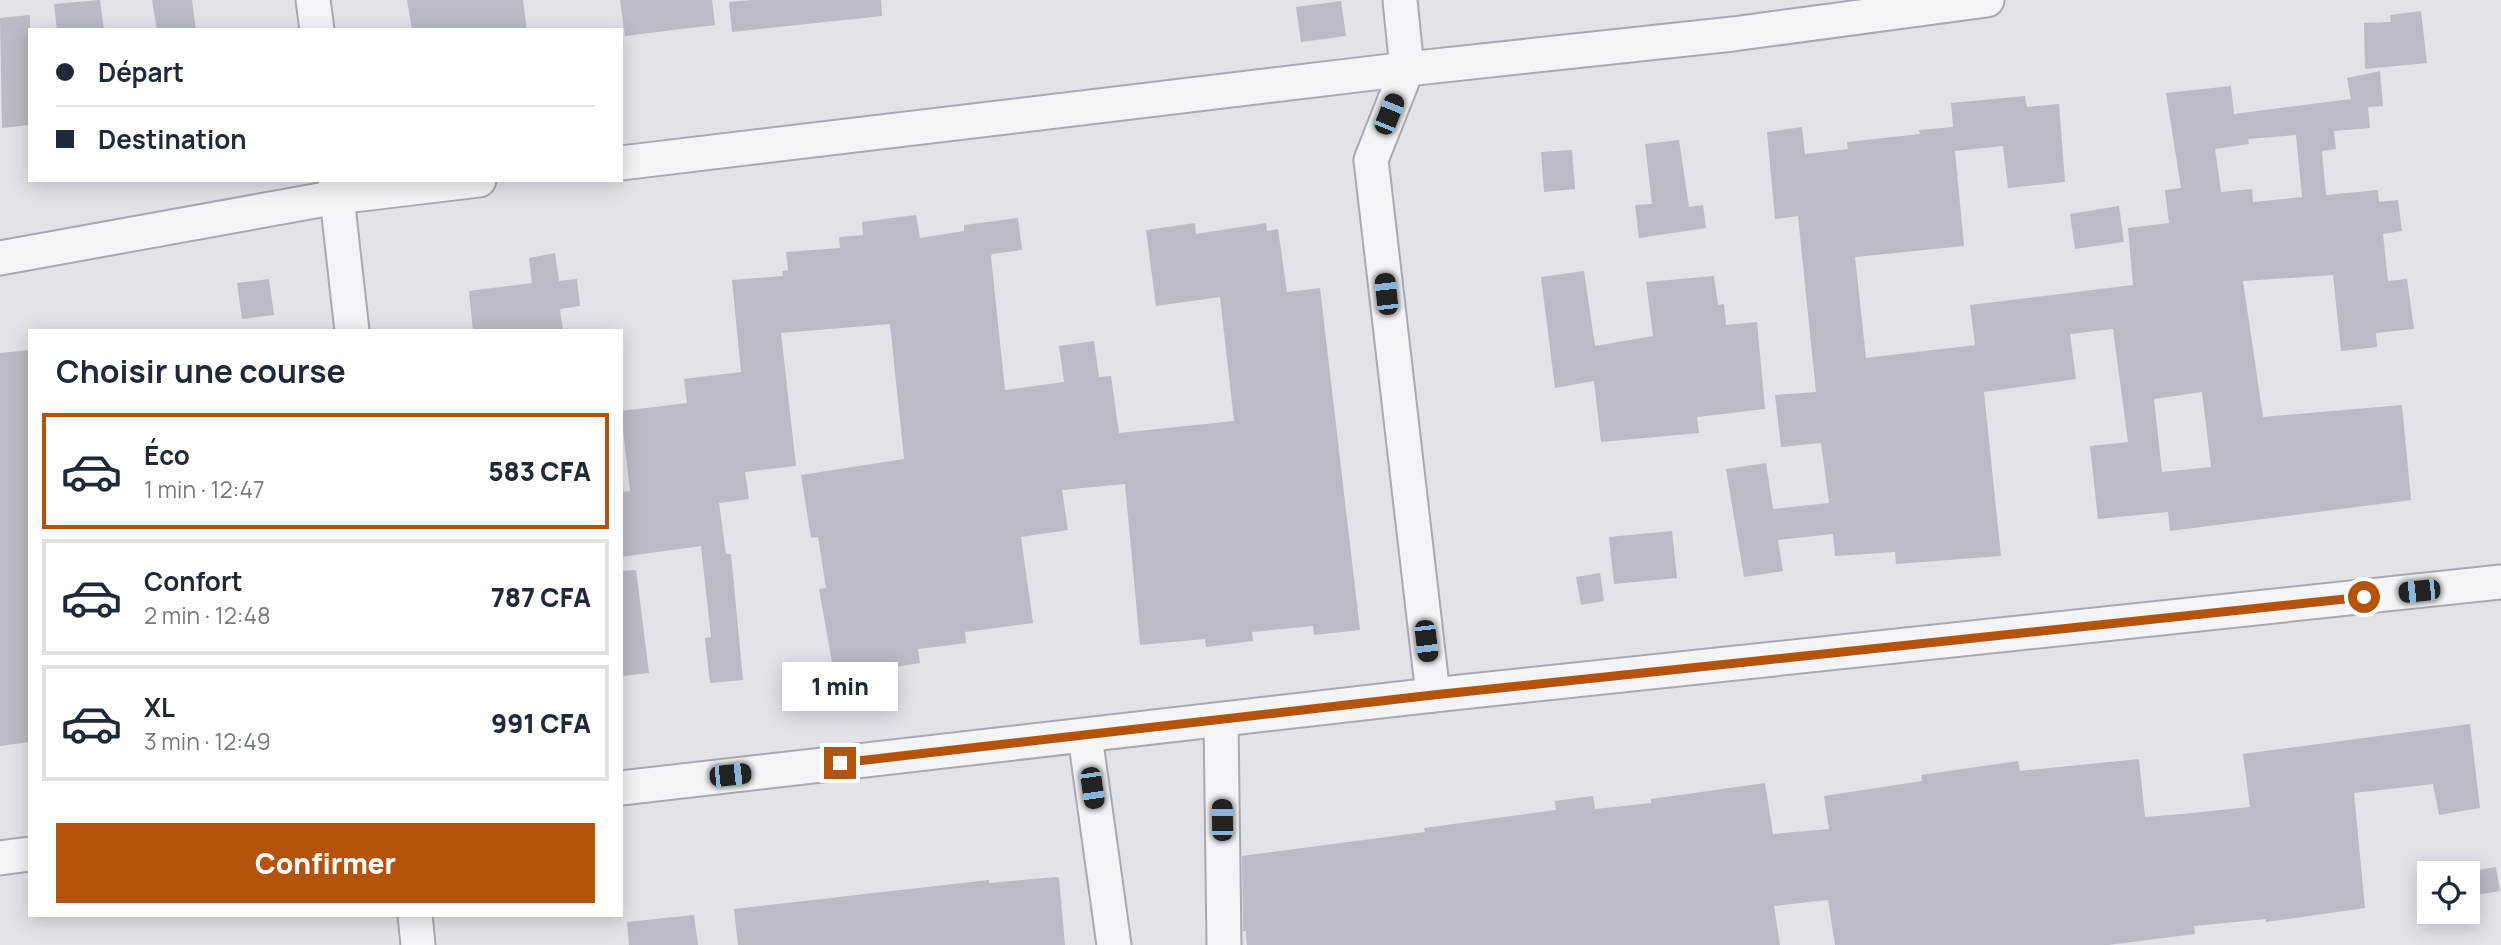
<!DOCTYPE html>
<html lang="fr">
<head>
<meta charset="utf-8">
<style>
  :root { --surface:#fff; --page:#f6f6f7; --text:#1f2937; --muted:#747a83; --line:#e0e1e3; --accent:#b45309 }
  body { margin:0; font-family:Manrope,sans-serif; background:var(--page); color:var(--text); height:100vh; display:flex; flex-direction:column; font-size:26px; white-space:nowrap }
  * { box-sizing:border-box; margin:0 }
  p { font-size:23px; color:var(--muted) }
  .icon { flex:none; width:38px; height:38px; fill:none; stroke:currentColor; stroke-width:2; stroke-linecap:round; stroke-linejoin:round }
  .map { position:relative; flex:1; overflow:hidden }
  .drawer { position:absolute; left:28px; top:329px; width:595px; height:588px; display:flex; flex-direction:column; background:var(--surface); border-radius:0px; box-shadow:0 4px 18px #0003 }
  .drawer>* { flex:none }
  .top-card { position:absolute; left:28px; top:28px; width:595px; height:154px; border-radius:0px; box-shadow:0 4px 18px #0003; display:grid; align-content:center; height:154px; padding:0 28px; background:var(--surface) }
  .controls { position:absolute; left:2417px; top:861px; display:grid; gap:14px }
  .controls a { display:grid; place-items:center; width:63px; height:63px; border-radius:0px; background:var(--surface); box-shadow:0 4px 18px #0003; font-size:35px }
  .end { position:absolute; width:32px; height:32px; margin:-16px; border:9px solid #b45309; background:#fff; box-shadow:0 0 0 4px #fff }
  .from { border-radius:50% }
  .bubble { position:absolute; height:49px; border-radius:0px; background:var(--surface); box-shadow:0 4px 18px #0003; font-size:23px; font-weight:800; line-height:49px; text-align:center }
  .car { position:absolute; width:21px; height:42px; margin:-21px -10px; border-radius:9px; box-shadow:0 0 5px 2px #0007; background:linear-gradient(#222 24%,#8ab4d8 0 40%,#222 0 76%,#8ab4d8 0 86%,#222 0) }
  .top-card b { display:flex; align-items:center; gap:24px; height:66px; font-size:26px }
  .top-card b+b { border-top:2px solid var(--line) }
  .top-card i { width:18px; height:18px; background:var(--text) }
  ul { padding:0; list-style:none }
  li { display:flex; align-items:center; gap:21px; height:116px; margin:0 14px 10px; padding:0 14px; border:4px solid var(--line); border-radius:0px }
  li div { flex:1 }
  li b { display:block; font-size:26px }
  li em { font-style:normal; font-weight:800 }
  li.active { border-color:var(--accent) }
  li>.icon { width:63px; height:63px; stroke-width:1.5 }
  h2 { padding:0 28px; font-size:32px; line-height:84px }
  .cta { display:flex; gap:14px; margin-top:auto; padding:14px 28px }
  .cta a { flex:1; height:80px; border-radius:0px; background:var(--accent); color:#fff; font-size:28px; font-weight:800; line-height:80px; text-align:center }
  .map>svg:first-child { display:block }
  .building { fill:#b9bcc4; fill-rule:evenodd }
  .lines { fill:none; stroke-linecap:round; stroke-linejoin:round }
  .street-casing { stroke:#a7aab2; stroke-width:37 }
  .street { stroke:#f3f4f7; stroke-width:33 }
  .route { stroke:#b45309; stroke-width:9 }
</style>
</head>
<body>
<div class="map">
<svg width="2501" height="945" viewBox="0 0 2501 945">
  <rect width="100%" height="100%" fill="#e1e3e8"/>
  <!-- building -->
  <g class="building">
    <path d="M100,0L104,30H57L54,4Z"/>
    <path d="M152,0H192L196,30H157Z"/>
    <path d="M407,0H523L527,30H412Z"/>
    <path d="M620,0H712L715,25L625,36Z"/>
    <path d="M753,0H881L882,16L732,32L729,2Z"/>
    <path d="M1341,1L1346,36L1301,42L1296,7Z"/>
    <path d="M2421,11L2427,63L2365,69L2364,23L2391,22L2390,15Z"/>
    <path d="M30,15V125L2,128L0,18Z"/>
    <path d="M2380,71L2383,106L2368,107L2370,128L2334,131L2336,149L2322,151L2326,195L2378,190L2379,202L2398,200L2402,231L2383,234L2388,281L2407,279L2414,329L2376,333L2377,347L2341,351L2333,275L2243,281L2263,417L2402,405L2411,500L2170,531L2168,512L2098,519L2090,446L2128,442L2113,329L2070,334L2076,379L1984,392L2001,556L1896,564L1895,552L1835,556L1833,534L1778,540L1783,571L1744,577L1726,469L1766,463L1773,509L1829,503L1821,443L1781,447L1775,395L1816,392L1798,216L1775,219L1767,132L1802,127L1805,154L1848,149L1847,142L1920,134L1919,130L1953,127L1951,103L2025,96L2027,107L2059,104L2065,182L2008,188L2003,146L1955,151L1964,246L1855,257L1866,358L1975,345L1970,305L2133,285L2128,228L2169,223L2165,190L2181,188L2166,93L2231,86L2234,114L2351,99L2347,78ZM2296,135L2302,197L2253,202L2252,189L2221,192L2215,149L2249,144L2248,139ZM2202,392L2211,467L2162,472L2154,399Z"/>
    <path d="M1679,140L1689,207L1703,205L1706,228L1639,238L1635,205L1652,204L1645,144Z"/>
    <path d="M1572,150L1575,189L1544,192L1541,152Z"/>
    <path d="M2119,206L2124,242L2075,249L2070,214Z"/>
    <path d="M916,215L920,238L964,231V225L1018,218L1022,250L992,254L991,257L1005,390L1064,382L1059,346L1094,341L1099,377L1111,376L1119,433L1234,421L1220,297L1156,306L1146,230L1195,223L1196,234L1266,223L1267,231L1278,229L1287,292L1320,288L1360,630L1314,635L1313,626L1252,632L1253,641L1206,647L1205,639L1140,645L1125,484L1062,490L1068,530L1021,537L1033,623L965,632L966,643L918,649L920,663L876,670L877,678L836,685L819,589L826,588L818,537L811,538L801,475L904,459L890,324L781,333L796,466L745,472L749,499L719,503L726,554H731L743,680L710,683L705,638L711,637L701,546L621,557V492L630,491L621,411L687,403L684,379L741,372L732,280L783,276L782,271L788,270L786,252L840,248L839,237L863,235L862,222Z"/>
    <path d="M555,253L559,281L577,279L580,306L560,309L563,331H473L469,291L532,283L529,258Z"/>
    <path d="M1584,271L1595,346L1653,336L1646,282L1714,276L1718,305L1724,304L1726,325L1757,322L1765,409L1697,417L1699,433L1601,442L1594,381L1555,388L1541,277Z"/>
    <path d="M269,279L274,315L242,319L237,283Z"/>
    <path d="M30,350V742L0,746V353Z"/>
    <path d="M1672,531L1677,578L1614,584L1609,537Z"/>
    <path d="M636,570L649,673L621,676V571Z"/>
    <path d="M1600,573L1604,601L1581,605L1576,577Z"/>
    <path d="M2470,724L2480,808L2439,815L2433,784L2354,793L2365,908L2266,922V919L2194,926L2195,934L2108,945H1835L1828,900L1774,906L1780,945H1247L1246,931H1243L1242,856L1425,832L1424,828L1556,810L1555,801L1593,796L1595,809L1651,803V799L1765,783L1773,834L1829,829L1824,796L1922,781L1921,775L2018,761L2020,771L2139,759L2145,817L2182,814L2250,807L2243,754Z"/>
    <path d="M2496,867L2500,891L2476,895L2472,871Z"/>
    <path d="M1056,877L1059,878L1065,945H738L734,909L989,880V883Z"/>
    <path d="M694,915L698,945H629L627,922Z"/>
  </g>
  <g class="lines">
    <defs>
      <g id="street">
        <path d="M313,0L317,30"/>
        <path d="M1400,0L1407,69L1371,160L1433,695"/>
        <path d="M621,163L1407,69L1733,34L1987,0"/>
        <path d="M335,180L352,331"/>
        <path d="M0,258L337,197L479,180"/>
        <path d="M1221,720L1224,945"/>
        <path d="M1085,736L1114,945"/>
        <path d="M621,788L1433,695L2501,582"/>
        <path d="M0,858L30,854"/>
        <path d="M415,915L418,945"/>
      </g>
    </defs>
    <!-- street casing -->
    <use href="#street" class="street-casing"/>
    <!-- street -->
    <use href="#street" class="street"/>
  </g>
  <g class="lines">
    <!-- route -->
    <path class="route" d="M840,763L1433,695L2364,597"/>
  </g>
</svg>
<div class="controls">
<a><svg class="icon" aria-label="locate" viewBox="0 0 24 24"><circle cx="12" cy="12" r="6"/><path d="M12 2v4M12 18v4M2 12h4M18 12h4"/></svg></a>
</div>
<i class="end from" style="left:2364px;top:597px"></i>
<i class="end" style="left:840px;top:763px"></i>
<div class="bubble" style="left:782px;top:662px;width:116px">1 min</div>
<i class="car" style="left:1389px;top:114px;rotate:22deg"></i>
<i class="car" style="left:1386px;top:294px;rotate:354deg"></i>
<i class="car" style="left:2419px;top:591px;rotate:264deg"></i>
<i class="car" style="left:1426px;top:641px;rotate:173deg"></i>
<i class="car" style="left:730px;top:775px;rotate:84deg"></i>
<i class="car" style="left:1092px;top:788px;rotate:172deg"></i>
<i class="car" style="left:1222px;top:820px;rotate:359deg"></i>
<div class="top-card">
<b><i class="from"></i>Départ</b>
<b><i></i>Destination</b>
</div>
<section class="drawer">
<h2>Choisir une course</h2>
<ul>
<li class="active"><svg class="icon" aria-label="car" viewBox="0 0 24 24"><path d="M5 17H2v-5l4-1 3-4h7l3 4 3 1v5h-3M9 17h6M6 11h13"/><circle cx="7" cy="17" r="2"/><circle cx="17" cy="17" r="2"/></svg><div><b>Éco</b><p>1 min · 12:47</p></div><em>583 CFA</em></li>
<li><svg class="icon" aria-label="car" viewBox="0 0 24 24"><path d="M5 17H2v-5l4-1 3-4h7l3 4 3 1v5h-3M9 17h6M6 11h13"/><circle cx="7" cy="17" r="2"/><circle cx="17" cy="17" r="2"/></svg><div><b>Confort</b><p>2 min · 12:48</p></div><em>787 CFA</em></li>
<li><svg class="icon" aria-label="car" viewBox="0 0 24 24"><path d="M5 17H2v-5l4-1 3-4h7l3 4 3 1v5h-3M9 17h6M6 11h13"/><circle cx="7" cy="17" r="2"/><circle cx="17" cy="17" r="2"/></svg><div><b>XL</b><p>3 min · 12:49</p></div><em>991 CFA</em></li>
</ul>
<div class="cta"><a>Confirmer</a></div>
</section>
</div>
</body>
</html>
